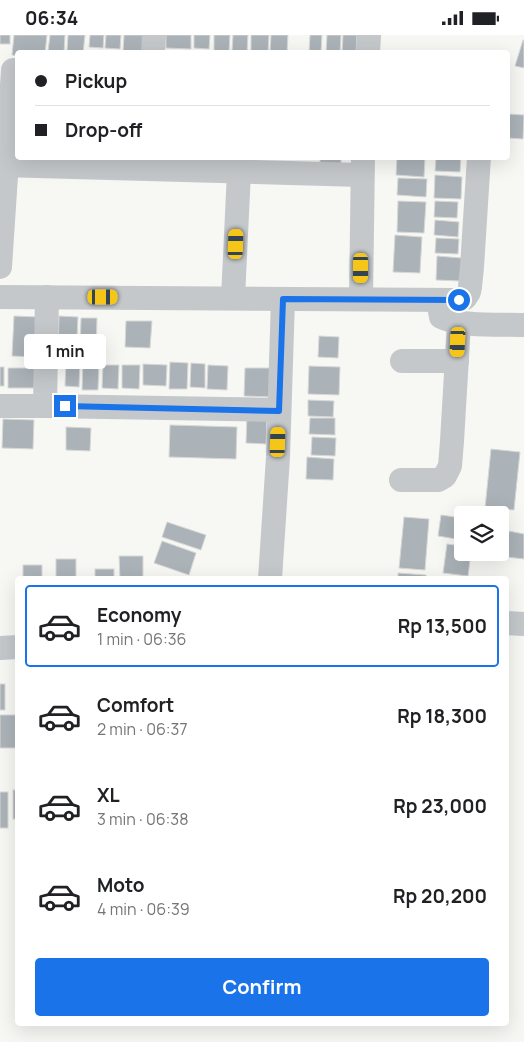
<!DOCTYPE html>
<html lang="en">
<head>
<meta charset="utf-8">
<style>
  :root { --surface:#fff; --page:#f6f6f6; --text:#202124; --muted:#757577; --line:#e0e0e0; --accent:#1a73e8 }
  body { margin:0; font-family:Manrope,sans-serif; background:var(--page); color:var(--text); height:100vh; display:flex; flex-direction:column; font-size:19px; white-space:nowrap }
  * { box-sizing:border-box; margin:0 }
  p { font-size:16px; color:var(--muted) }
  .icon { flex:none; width:28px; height:28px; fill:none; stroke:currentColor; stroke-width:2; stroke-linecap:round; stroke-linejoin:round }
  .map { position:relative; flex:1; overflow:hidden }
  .side { position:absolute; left:15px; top:541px; width:494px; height:450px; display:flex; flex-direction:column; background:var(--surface); border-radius:5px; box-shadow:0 5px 20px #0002 }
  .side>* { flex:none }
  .top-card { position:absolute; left:15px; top:15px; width:495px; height:110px; border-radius:5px; box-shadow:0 5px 20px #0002; display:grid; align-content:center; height:110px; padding:0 20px; background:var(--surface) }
  .tools { position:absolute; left:454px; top:471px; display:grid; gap:10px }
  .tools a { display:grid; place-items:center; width:55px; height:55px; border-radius:5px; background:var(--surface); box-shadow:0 5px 20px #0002; font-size:25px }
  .end { position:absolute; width:22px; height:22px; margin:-11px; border:6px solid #1a73e8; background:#fff; box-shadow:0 0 0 2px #fff }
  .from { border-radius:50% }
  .bubble { position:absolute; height:35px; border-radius:5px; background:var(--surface); box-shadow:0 5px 20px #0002; font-size:16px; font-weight:700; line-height:35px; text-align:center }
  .car { position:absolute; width:15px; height:30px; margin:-15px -8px; border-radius:6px; box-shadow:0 0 4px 1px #0007; background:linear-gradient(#f5c518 24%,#345 0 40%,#f5c518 0 76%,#345 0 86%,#f5c518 0) }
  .top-card b { display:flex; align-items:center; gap:18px; height:48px; font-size:19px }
  .top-card b+b { border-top:1px solid var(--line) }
  .top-card i { width:12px; height:12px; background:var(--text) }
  ul { padding:9px 0 0; list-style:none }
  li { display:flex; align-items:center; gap:15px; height:82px; margin:0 10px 8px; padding:0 10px; border:2px solid transparent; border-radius:5px }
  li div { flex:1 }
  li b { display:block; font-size:19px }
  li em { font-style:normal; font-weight:700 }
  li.current { border-color:var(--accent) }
  li>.icon { width:45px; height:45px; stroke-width:1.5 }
  .cta { display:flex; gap:10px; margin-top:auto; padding:10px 20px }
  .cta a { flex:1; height:58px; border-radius:5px; background:var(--accent); color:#fff; font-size:20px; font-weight:700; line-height:58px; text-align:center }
  .status { display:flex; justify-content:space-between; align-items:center; height:35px; padding:0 25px; background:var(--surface); direction:ltr }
  .status svg { height:14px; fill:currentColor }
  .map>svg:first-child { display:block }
  .building { fill:#abb3b9; stroke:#d8d8d6 }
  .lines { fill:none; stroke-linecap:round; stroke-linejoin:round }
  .minor { stroke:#c4c8cb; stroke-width:24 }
  .route { stroke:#1a73e8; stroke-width:6 }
</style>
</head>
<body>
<div class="status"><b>06:34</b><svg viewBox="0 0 49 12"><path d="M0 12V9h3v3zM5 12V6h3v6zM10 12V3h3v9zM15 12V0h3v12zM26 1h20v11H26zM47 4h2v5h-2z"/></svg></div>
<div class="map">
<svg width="524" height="1007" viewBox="0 0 524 1007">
  <rect width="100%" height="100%" fill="#f7f7f4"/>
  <!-- building -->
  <g class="building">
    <rect x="0" y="0" width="10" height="9"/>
    <path d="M14,0H47L45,18H18V21L12,20Z"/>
    <path d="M50,0H65L64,18L48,17Z"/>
    <path d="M68,0H85L83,18L67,16Z"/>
    <path d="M90,0H104L103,13L89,12Z"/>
    <path d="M106,0H121L120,14L105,13Z"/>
    <path d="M124,0H147L146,18H123Z"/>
    <path d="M166,0H191V14L166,13Z"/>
    <path d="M194,0H210L209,14L194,13Z"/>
    <path d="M214,0H230L229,17L214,16Z"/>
    <path d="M233,0H248L247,18L232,17Z"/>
    <path d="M251,0H269L268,18H251Z"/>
    <path d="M271,0H288L287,18L270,17Z"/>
    <path d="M310,0H322L321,18H309Z"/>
    <path d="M327,0H341L340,18H326Z"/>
    <path d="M343,0H357L356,18H342Z"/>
    <path d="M523,5H524V33L515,31Z"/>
    <path d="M508,79L524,80L523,104L508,103Z"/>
    <path d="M320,122H341V131L320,130Z"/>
    <path d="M397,122L425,123L424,142L396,140Z"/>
    <path d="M436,122H461L460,137L435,136Z"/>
    <path d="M435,140L462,142L461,164L434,163Z"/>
    <path d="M398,143L427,144L426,162L397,160Z"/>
    <path d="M398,166L426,167L424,198L397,197Z"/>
    <path d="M435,166L458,167L457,183L434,182Z"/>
    <path d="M435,185L459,187L458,202L434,200Z"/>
    <path d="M395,200L422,202L420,238L393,237Z"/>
    <path d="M436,203L459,204L458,219L435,218Z"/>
    <path d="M437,221L462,223L460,246L436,245Z"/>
    <path d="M14,281L38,282L37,322L12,321Z"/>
    <path d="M59,281L78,282L76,321H58Z"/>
    <path d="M81,283H97L96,321L80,320Z"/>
    <path d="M126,286H152L150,313L125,312Z"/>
    <path d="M319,301L339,302L338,323L318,322Z"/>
    <path d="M66,325H80L79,352L65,351Z"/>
    <path d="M83,327H99L98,355H82Z"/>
    <path d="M170,327L188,328L187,354H169Z"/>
    <path d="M191,328L205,329V353L190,352Z"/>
    <path d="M143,329L167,330L166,351L143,350Z"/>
    <path d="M103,330H119L118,354L102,353Z"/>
    <path d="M122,330H140L139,354L122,353Z"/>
    <path d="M208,330L228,331L227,355L207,354Z"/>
    <path d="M309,331L340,332L339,360L308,359Z"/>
    <rect x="0" y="332" width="4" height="19"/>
    <path d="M8,333H35L34,353H8Z"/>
    <path d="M245,333H273L272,362L244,361Z"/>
    <path d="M308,365L334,366L333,382L308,381Z"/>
    <path d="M247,380H267L266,409L246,408Z"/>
    <path d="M310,383H335V400L309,399Z"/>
    <path d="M3,384L34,385L33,414L2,413Z"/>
    <path d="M170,390L237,392L236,424L169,422Z"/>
    <path d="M66,392L91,393L90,416L66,415Z"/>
    <path d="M312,402L336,403L335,421L311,420Z"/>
    <path d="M491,414L520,417L514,475L485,473Z"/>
    <path d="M307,422L334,424L333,445L306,444Z"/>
    <path d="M441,480L462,483V505L438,501Z"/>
    <path d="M404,482L429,484L425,535L399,533Z"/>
    <path d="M167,487L206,500L201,515L162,502Z"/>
    <path d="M509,496L524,499V524L506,522Z"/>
    <path d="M162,506L196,518L189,540L154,528Z"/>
    <path d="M447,509L462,511V518H471L468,541L443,538Z"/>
    <path d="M119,521H143V544H120Z"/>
    <rect x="56" y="524" width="20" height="20"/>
    <rect x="23" y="530" width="19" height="14"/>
    <rect x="95" y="534" width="19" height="10"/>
    <path d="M398,538L426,540V544H398Z"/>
    <rect x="0" y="649" width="5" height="26"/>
    <rect x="0" y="680" width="18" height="33"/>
    <rect x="13" y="755" width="5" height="29"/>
    <rect x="0" y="757" width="8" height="36"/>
  </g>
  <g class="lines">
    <!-- minor -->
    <g class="minor">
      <path d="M153,18L154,0"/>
      <path d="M368,18L369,0"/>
      <path d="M0,130L362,140"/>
      <path d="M0,232L13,35"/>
      <path d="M0,262L455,265L465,263L469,257L470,252L472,232L479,122"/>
      <path d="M233,263L239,137"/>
      <path d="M361,264L363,122"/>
      <path d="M438,265L441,282C460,292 502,289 524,290"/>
      <path d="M402,326H457"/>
      <path d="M0,371H45L279,375"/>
      <path d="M45,371L47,262"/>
      <path d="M401,445H438L445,441L450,431L452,406L459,288"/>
      <path d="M270,544L278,422L283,264"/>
      <path d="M506,588L524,589"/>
      <path d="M0,613L18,612"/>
    </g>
  </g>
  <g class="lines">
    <!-- route -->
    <path class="route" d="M65,371L279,376L283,264L459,265"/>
  </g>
</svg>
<div class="tools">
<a><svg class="icon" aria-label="layers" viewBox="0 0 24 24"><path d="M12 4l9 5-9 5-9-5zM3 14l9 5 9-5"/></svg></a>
</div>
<i class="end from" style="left:459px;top:265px"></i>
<i class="end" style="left:65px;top:371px"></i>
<div class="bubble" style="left:24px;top:299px;width:82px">1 min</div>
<i class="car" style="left:236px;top:209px;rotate:2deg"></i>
<i class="car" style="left:361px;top:233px;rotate:180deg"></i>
<i class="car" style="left:103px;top:262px;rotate:90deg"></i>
<i class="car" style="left:458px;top:307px;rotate:183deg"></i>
<i class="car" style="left:278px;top:407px;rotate:2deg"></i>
<div class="top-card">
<b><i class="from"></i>Pickup</b>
<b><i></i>Drop-off</b>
</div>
<section class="side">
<ul>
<li class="current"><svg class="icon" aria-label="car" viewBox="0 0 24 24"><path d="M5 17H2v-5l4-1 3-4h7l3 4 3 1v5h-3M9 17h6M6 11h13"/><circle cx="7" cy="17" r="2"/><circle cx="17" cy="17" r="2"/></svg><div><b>Economy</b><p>1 min · 06:36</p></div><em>Rp 13,500</em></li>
<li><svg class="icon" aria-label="car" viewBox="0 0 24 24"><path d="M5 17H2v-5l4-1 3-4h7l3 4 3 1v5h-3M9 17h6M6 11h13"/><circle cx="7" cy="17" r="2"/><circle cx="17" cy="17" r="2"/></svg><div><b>Comfort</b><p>2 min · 06:37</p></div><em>Rp 18,300</em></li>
<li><svg class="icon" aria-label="car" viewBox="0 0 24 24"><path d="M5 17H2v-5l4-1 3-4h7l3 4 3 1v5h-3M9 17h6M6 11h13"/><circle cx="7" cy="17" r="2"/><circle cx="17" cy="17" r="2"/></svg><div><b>XL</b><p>3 min · 06:38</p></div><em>Rp 23,000</em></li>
<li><svg class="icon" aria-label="car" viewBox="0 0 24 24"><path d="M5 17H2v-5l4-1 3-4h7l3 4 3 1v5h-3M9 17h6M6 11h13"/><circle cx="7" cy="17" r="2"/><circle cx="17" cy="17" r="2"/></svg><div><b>Moto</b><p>4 min · 06:39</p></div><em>Rp 20,200</em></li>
</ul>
<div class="cta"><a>Confirm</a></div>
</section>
</div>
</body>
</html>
